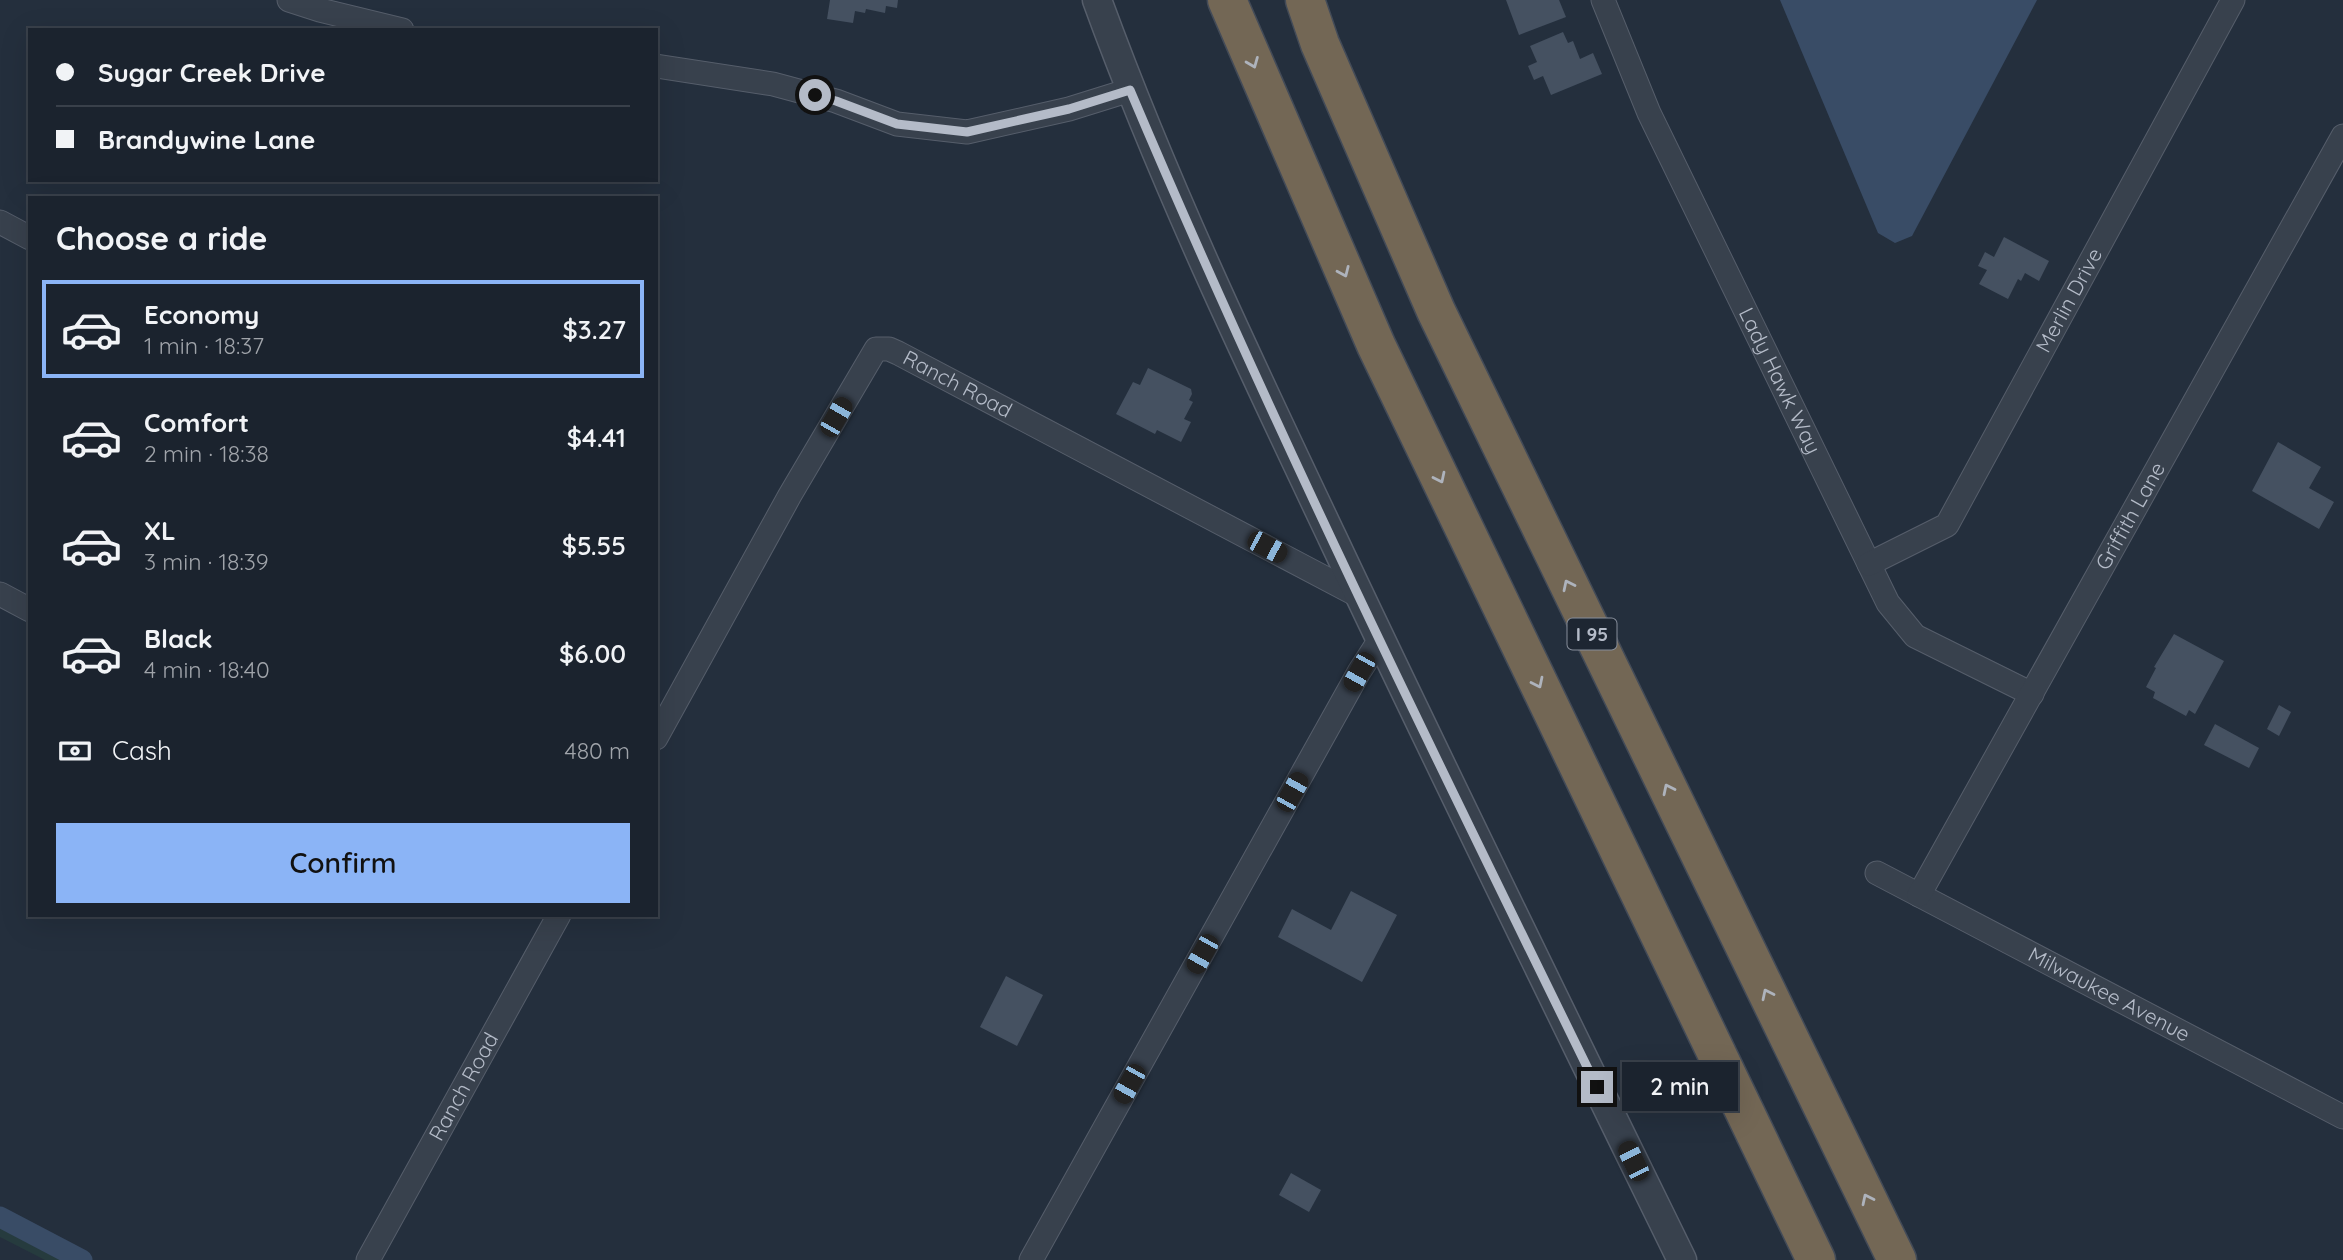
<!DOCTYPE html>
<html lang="en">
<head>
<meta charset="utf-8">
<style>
  :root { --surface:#1b232e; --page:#242b36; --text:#f1f3f6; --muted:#a0a4aa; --line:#39404a; --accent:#8bb4f6 }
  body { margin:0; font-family:Quicksand,sans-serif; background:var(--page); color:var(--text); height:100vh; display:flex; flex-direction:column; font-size:26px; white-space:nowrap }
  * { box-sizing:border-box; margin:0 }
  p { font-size:23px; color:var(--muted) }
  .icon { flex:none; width:38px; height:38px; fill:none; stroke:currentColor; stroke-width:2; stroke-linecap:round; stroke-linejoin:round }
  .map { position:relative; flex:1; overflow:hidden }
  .details { position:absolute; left:28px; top:196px; width:630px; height:721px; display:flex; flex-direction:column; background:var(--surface); border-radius:0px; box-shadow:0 7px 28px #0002,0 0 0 2px var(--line) }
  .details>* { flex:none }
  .top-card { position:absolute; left:28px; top:28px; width:630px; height:154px; border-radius:0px; box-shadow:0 7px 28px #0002,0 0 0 2px var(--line); display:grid; align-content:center; height:154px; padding:0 28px; background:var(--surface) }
  .end { position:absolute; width:32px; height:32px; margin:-16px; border:9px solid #b4bbc8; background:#111; box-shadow:0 0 0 4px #111 }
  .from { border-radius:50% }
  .bubble { position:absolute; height:49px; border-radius:0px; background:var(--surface); box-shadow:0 7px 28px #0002,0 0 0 2px var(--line); font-size:23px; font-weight:600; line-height:49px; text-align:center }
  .car { position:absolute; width:21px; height:42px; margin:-21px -10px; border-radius:9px; box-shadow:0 0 5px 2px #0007; background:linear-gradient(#222 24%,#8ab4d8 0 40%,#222 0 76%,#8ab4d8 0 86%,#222 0) }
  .top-card b { display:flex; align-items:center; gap:24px; height:66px; font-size:26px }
  .top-card b+b { border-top:2px solid var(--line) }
  .top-card i { width:18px; height:18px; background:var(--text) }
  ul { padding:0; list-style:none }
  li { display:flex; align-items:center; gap:21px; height:98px; margin:0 14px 10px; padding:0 14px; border:4px solid transparent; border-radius:0px }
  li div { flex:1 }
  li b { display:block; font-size:26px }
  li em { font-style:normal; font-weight:600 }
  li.current { border-color:var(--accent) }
  li>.icon { width:63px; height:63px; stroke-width:1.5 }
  h2 { padding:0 28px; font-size:32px; line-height:84px }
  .pay { display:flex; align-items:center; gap:18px; height:77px; padding:0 28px; font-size:26px }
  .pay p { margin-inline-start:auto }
  .cta { display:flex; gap:14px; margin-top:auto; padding:14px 28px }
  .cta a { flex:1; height:80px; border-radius:0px; background:var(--accent); color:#111; font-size:28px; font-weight:600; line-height:80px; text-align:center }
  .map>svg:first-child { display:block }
  .green { fill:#263b3e }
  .water { fill:#394c66 }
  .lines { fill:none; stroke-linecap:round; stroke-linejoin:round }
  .canal { stroke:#394c66; stroke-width:21 }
  .building { fill:#455161 }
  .minor-casing { stroke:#565e6b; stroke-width:25 }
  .tertiary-casing { stroke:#565e6b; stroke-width:31 }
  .motorway-casing { stroke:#434b58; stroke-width:41 }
  .minor { stroke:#38414d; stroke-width:23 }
  .tertiary { stroke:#38414d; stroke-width:28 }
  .motorway { stroke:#736755; stroke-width:38 }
  .oneway { stroke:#aeb3bc }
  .route { stroke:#b4bbc8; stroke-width:9 }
  .labels { text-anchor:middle; stroke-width:5; stroke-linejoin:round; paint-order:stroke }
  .shield { fill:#1d2632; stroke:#878e9b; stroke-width:2 }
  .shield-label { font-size:19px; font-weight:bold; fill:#b4bbc8 }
  .street-label { font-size:21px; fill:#b4bbc8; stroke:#1d2632 }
</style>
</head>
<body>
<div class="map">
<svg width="2343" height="1260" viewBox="0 0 2343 1260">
  <rect width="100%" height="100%" fill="#242f3d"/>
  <!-- green -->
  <path class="green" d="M0,1228L60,1260H45L0,1237Z"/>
  <!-- water -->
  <path class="water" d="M1780,0H2037L1912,236L1895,243L1878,233Z"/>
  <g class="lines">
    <!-- canal -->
    <path class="canal" d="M0,1217L82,1260"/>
  </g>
  <!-- building -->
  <g class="building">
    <path d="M830,0H898L897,8L886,6L885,13L866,9L865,13L855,11L853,23L827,19Z"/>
    <path d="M1506,0H1559L1566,17L1519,35Z"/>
    <path d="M1563,32L1568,43L1573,41L1580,59L1593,53L1602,74L1551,95L1543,76L1534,80L1528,66L1537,62L1530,46Z"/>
    <path d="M2004,237L2049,261L2039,281L2025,273L2021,281L2018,279L2008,299L1979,284L1987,270L1978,266L1985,252L1994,257Z"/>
    <path d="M1148,368L1191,389L1192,394L1189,400L1193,402L1184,419L1191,422L1181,442L1157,430L1155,434L1116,414L1133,382L1140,385Z"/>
    <path d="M2278,442L2321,467L2309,488L2334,502L2319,529L2252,491Z"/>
    <path d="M2174,634L2224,661L2195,714L2189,710L2186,716L2153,698L2155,692L2146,687L2156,668L2154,667Z"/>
    <path d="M2279,705L2291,712L2279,736L2267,729Z"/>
    <path d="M2215,724L2259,748L2249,768L2204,745Z"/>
    <path d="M1351,891L1397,915L1362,982L1278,937L1292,909L1331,930Z"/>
    <path d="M1006,976L1043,995L1017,1046L980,1027Z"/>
    <path d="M1291,1173L1321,1190L1309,1212L1279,1195Z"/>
  </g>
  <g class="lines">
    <defs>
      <g id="minor">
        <path d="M289,0L320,10L402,30"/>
        <path id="s1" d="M1603,0L1649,113L1888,603L1915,636L2032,694"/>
        <path d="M656,66L773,84L836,101L897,124L967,132L1069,109L1130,90"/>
        <path d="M0,222L30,238"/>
        <path id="s2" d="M1869,564L1947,525L2233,0"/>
        <path d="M0,594L30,610"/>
        <path id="s3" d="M656,738L790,495L876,349H889L898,353L1359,596"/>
        <path id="s4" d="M1877,873L2343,1117"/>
        <path id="s5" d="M1919,895L2343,136"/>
        <path id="s6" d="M368,1260L559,915"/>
        <path d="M1031,1260L1359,672L1379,641"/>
      </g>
      <path id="tertiary" d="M1097,0C1164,184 1248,360 1332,537C1446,779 1564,1019 1682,1260"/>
      <g id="motorway">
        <path d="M1227,0L1376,345L1816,1260"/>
        <path d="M1305,0L1320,44L1436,311L1897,1260"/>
      </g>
    </defs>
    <!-- minor casing -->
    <use href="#minor" class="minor-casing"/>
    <!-- tertiary casing -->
    <use href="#tertiary" class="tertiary-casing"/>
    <!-- motorway casing -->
    <use href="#motorway" class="motorway-casing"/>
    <!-- minor -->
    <use href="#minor" class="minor"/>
    <!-- tertiary -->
    <use href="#tertiary" class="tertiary"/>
    <!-- motorway -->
    <use href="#motorway" class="motorway"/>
  </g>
  <!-- one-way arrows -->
  <defs><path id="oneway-chevron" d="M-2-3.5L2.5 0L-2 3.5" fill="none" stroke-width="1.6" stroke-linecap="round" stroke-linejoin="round" transform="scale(1.75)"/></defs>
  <g class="oneway">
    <use href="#oneway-chevron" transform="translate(1253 63) rotate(68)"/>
    <use href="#oneway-chevron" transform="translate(1344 272) rotate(66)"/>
    <use href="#oneway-chevron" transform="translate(1440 478) rotate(64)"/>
    <use href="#oneway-chevron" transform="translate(1568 585) rotate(-116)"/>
    <use href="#oneway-chevron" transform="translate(1538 683) rotate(64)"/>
    <use href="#oneway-chevron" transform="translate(1668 789) rotate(-116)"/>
    <use href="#oneway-chevron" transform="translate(1767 994) rotate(-116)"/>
    <use href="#oneway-chevron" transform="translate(1867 1199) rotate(-116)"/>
  </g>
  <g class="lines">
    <!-- route -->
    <path class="route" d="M815,95L836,101L897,124L967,132L1069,109L1130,90C1273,428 1435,757 1597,1087"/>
  </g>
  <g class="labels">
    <!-- shield labels -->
    <rect class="shield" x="1567.5" y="618.5" width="49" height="31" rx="5"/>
    <g class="shield-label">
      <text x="1592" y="641">I 95</text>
    </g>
    <!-- street labels -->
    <g class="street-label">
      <text dy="7" stroke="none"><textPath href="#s2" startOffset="343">Merlin Drive</textPath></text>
      <text dy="7" stroke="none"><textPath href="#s1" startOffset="420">Lady Hawk Way</textPath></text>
      <text dy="7" stroke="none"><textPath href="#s3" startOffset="537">Ranch Road</textPath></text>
      <text dy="7" stroke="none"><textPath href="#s5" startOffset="434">Griffith Lane</textPath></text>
      <text dy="7" stroke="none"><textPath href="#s4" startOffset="262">Milwaukee Avenue</textPath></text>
      <text dy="7" stroke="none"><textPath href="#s6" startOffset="198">Ranch Road</textPath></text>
    </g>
  </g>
</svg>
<i class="end from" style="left:815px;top:95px"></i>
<i class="end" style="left:1597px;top:1087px"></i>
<div class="bubble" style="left:1622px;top:1062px;width:116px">2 min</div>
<i class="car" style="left:836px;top:417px;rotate:30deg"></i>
<i class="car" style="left:1267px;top:547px;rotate:118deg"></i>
<i class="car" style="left:1359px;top:672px;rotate:209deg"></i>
<i class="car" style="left:1292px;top:792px;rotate:29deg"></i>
<i class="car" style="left:1202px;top:954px;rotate:209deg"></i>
<i class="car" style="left:1129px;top:1084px;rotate:209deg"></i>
<i class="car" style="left:1633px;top:1161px;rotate:334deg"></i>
<div class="top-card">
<b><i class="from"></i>Sugar Creek Drive</b>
<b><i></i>Brandywine Lane</b>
</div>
<section class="details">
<h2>Choose a ride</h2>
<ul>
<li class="current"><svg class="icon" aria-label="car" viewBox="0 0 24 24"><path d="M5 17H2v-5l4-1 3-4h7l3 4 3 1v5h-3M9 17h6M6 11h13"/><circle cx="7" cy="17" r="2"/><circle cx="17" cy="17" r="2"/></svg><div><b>Economy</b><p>1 min · 18:37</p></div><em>$3.27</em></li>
<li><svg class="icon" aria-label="car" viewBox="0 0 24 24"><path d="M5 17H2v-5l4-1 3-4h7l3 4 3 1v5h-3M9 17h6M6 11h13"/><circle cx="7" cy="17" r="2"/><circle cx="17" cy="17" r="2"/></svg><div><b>Comfort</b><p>2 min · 18:38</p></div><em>$4.41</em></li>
<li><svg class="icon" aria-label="car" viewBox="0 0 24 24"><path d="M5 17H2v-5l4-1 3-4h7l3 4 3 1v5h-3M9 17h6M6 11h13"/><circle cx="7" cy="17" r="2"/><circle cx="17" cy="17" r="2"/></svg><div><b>XL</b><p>3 min · 18:39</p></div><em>$5.55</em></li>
<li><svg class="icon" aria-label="car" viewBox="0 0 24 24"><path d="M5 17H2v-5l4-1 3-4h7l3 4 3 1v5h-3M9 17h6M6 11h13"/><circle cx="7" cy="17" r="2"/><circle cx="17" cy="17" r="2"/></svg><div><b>Black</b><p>4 min · 18:40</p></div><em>$6.00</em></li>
</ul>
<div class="pay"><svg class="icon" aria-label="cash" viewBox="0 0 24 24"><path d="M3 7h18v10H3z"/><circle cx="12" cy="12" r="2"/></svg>Cash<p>480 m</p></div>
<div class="cta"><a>Confirm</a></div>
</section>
</div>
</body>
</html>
